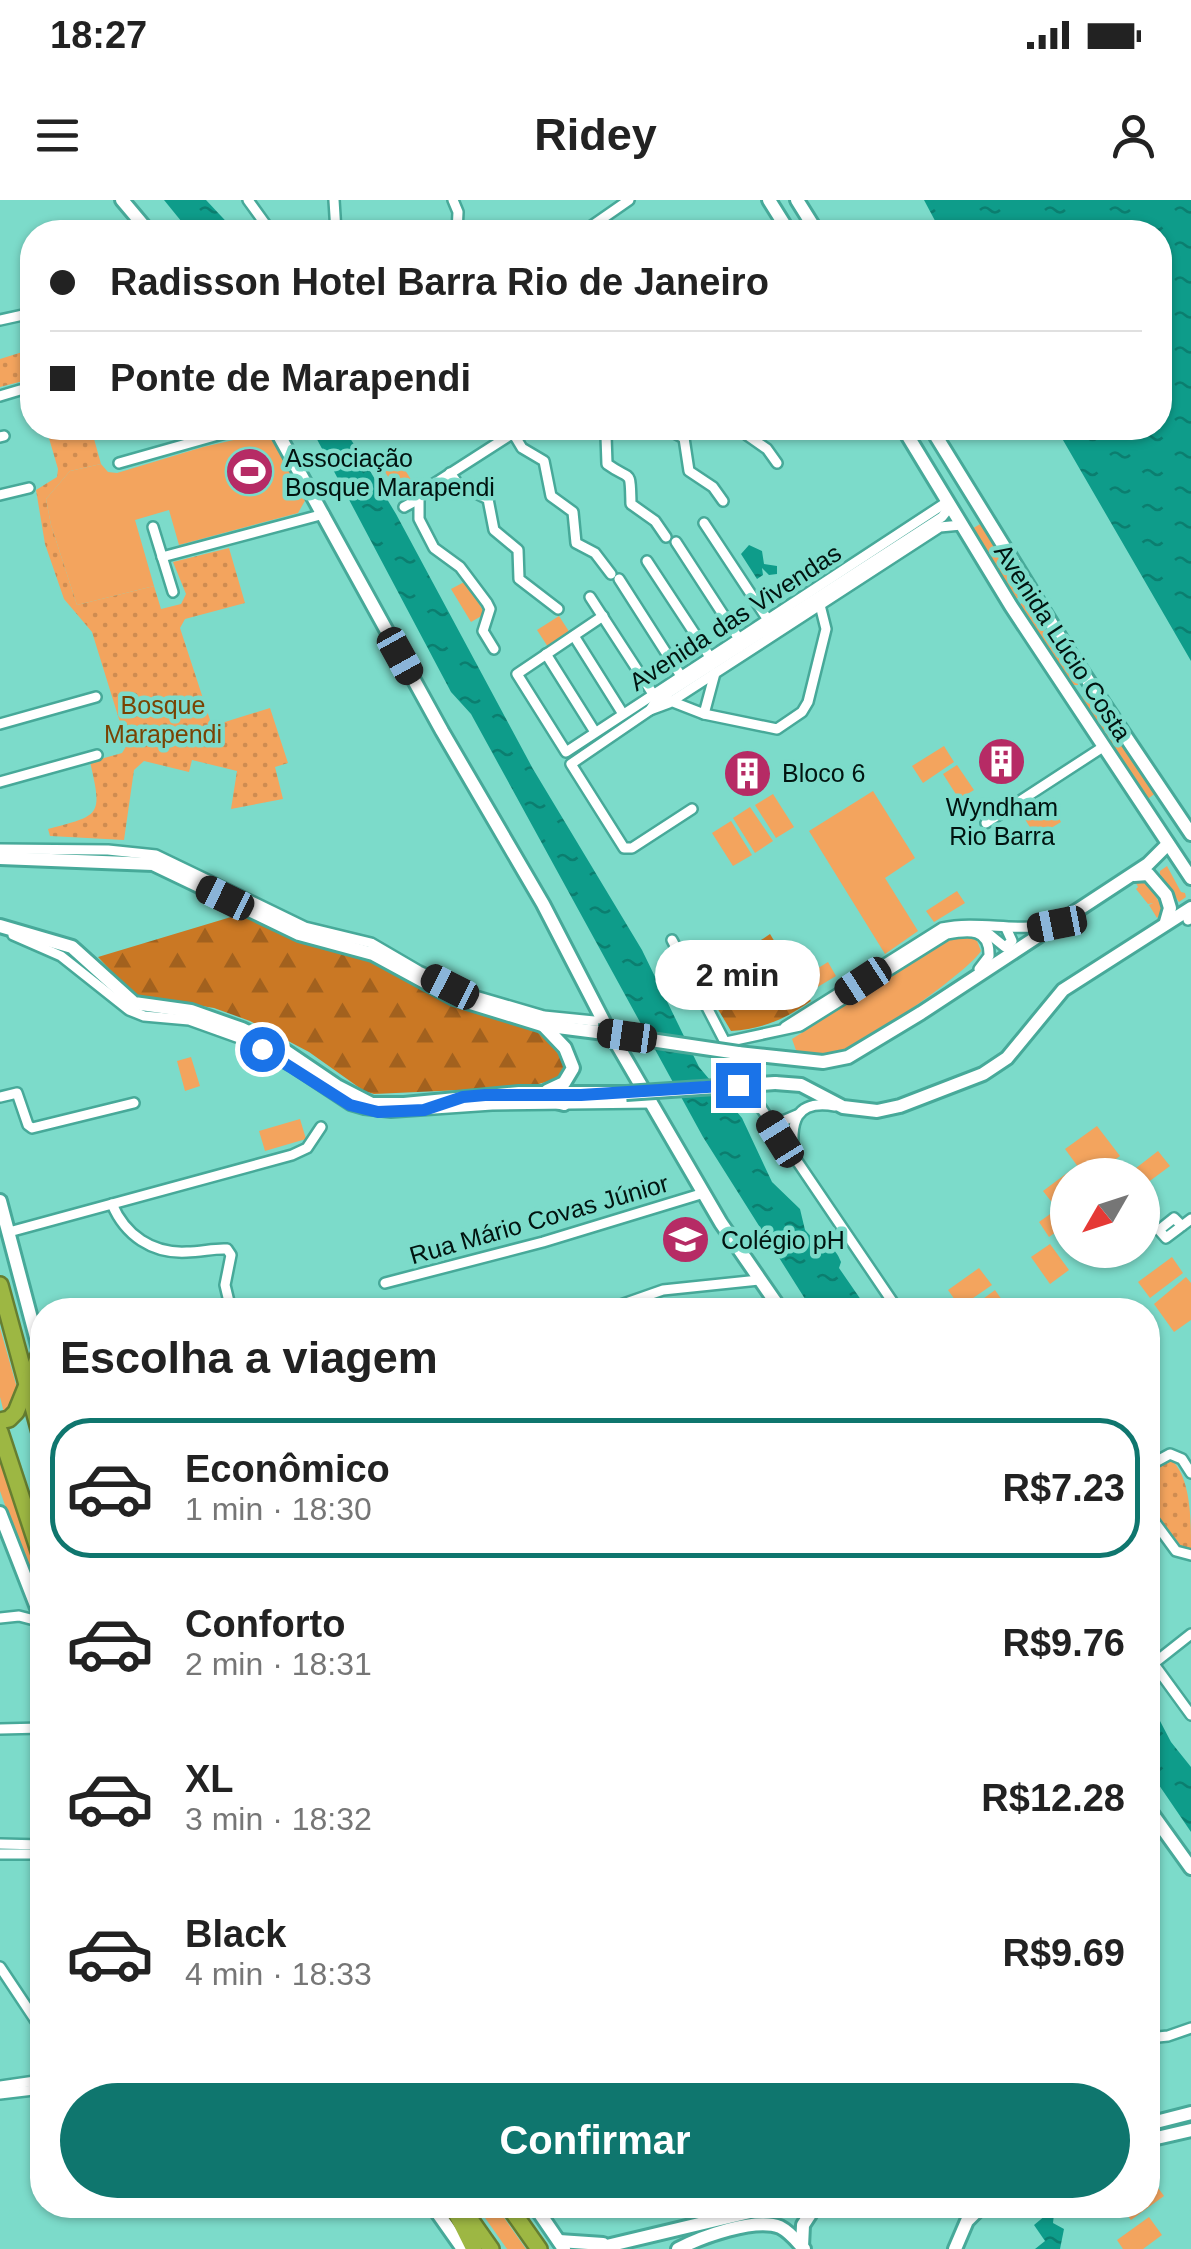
<!DOCTYPE html>
<html lang="pt">
<head>
<meta charset="utf-8">
<style>
  :root { --surface:#fff; --page:#f2f2f2; --text:#222; --muted:#767676; --line:#e0e0e0; --accent:#0f766e }
  body { margin:0; font-family:Helvetica,sans-serif; background:var(--page); color:var(--text); height:100vh; display:flex; flex-direction:column; font-size:38px; white-space:nowrap }
  * { box-sizing:border-box; margin:0 }
  p { font-size:32px; color:var(--muted) }
  .icon { flex:none; width:55px; height:55px; fill:none; stroke:currentColor; stroke-width:2; stroke-linecap:round; stroke-linejoin:round }
  .map { position:relative; flex:1; overflow:hidden }
  .sheet { position:absolute; left:30px; top:1098px; width:1130px; height:920px; display:flex; flex-direction:column; background:var(--surface); border-radius:40px; box-shadow:0 2px 8px #0004 }
  .sheet>* { flex:none }
  .top-card { position:absolute; left:20px; top:20px; width:1152px; height:220px; border-radius:40px; box-shadow:0 2px 8px #0004; display:grid; align-content:center; height:220px; padding:0 30px; background:var(--surface) }
  .needle { width:65px; rotate:231deg }
  .buttons { position:absolute; left:1050px; top:958px; display:grid; gap:20px }
  .buttons a { display:grid; place-items:center; width:110px; height:110px; border-radius:50%; background:var(--surface); box-shadow:0 2px 8px #0004; font-size:50px }
  .end { position:absolute; width:45px; height:45px; margin:-22px; border:12px solid #1a73e8; background:#fff; box-shadow:0 0 0 5px #fff }
  .from { border-radius:50% }
  .bubble { position:absolute; height:70px; border-radius:35px; background:var(--surface); box-shadow:0 2px 8px #0004; font-size:32px; font-weight:600; line-height:70px; text-align:center }
  .car { position:absolute; width:30px; height:60px; margin:-30px -15px; border-radius:12px; box-shadow:0 0 8px 2px #0007; background:linear-gradient(#222 24%,#8ab4d8 0 40%,#222 0 76%,#8ab4d8 0 86%,#222 0) }
  .top-card b { display:flex; align-items:center; gap:35px; height:95px; font-size:38px }
  .top-card b+b { border-top:2px solid var(--line) }
  .top-card i { width:25px; height:25px; background:var(--text) }
  ul { padding:0; list-style:none }
  li { display:flex; align-items:center; gap:30px; height:140px; margin:0 20px 15px; padding:0 10px; border:5px solid transparent; border-radius:40px }
  li div { flex:1 }
  li b { display:block; font-size:38px }
  li em { font-style:normal; font-weight:600 }
  li.current { border-color:var(--accent) }
  li>.icon { width:90px; height:90px; stroke-width:1.5 }
  h2 { padding:0 30px; font-size:45px; line-height:120px }
  .cta { display:flex; gap:20px; margin-top:auto; padding:20px 30px }
  .cta a { flex:1; height:115px; border-radius:60px; background:var(--accent); color:#fff; font-size:40px; font-weight:600; line-height:115px; text-align:center }
  .status { display:flex; justify-content:space-between; align-items:center; height:70px; padding:0 50px; background:var(--surface); direction:ltr }
  .status svg { height:28px; fill:currentColor }
  header { display:flex; justify-content:space-between; align-items:center; height:130px; padding:0 30px; background:var(--surface); font-size:45px; font-weight:600 }
  .map>svg:first-child { display:block }
  .grass { fill:#f3a45e }
  .forest { fill:url(#forest-firs) }
  .park { fill:url(#park-dots) }
  .water { fill:url(#water-ripples) }
  .lines { fill:none; stroke-linecap:round; stroke-linejoin:round }
  .street-casing { stroke:#47a999; stroke-width:14 }
  .secondary-casing { stroke:#47a999; stroke-width:18 }
  .highway-casing { stroke:#667e31; stroke-width:20 }
  .street { stroke:#fff; stroke-width:9 }
  .secondary { stroke:#fff; stroke-width:12 }
  .highway { stroke:#9db743; stroke-width:15 }
  .secondary-bridge-casing { stroke:#47a999; stroke-width:18; stroke-linecap:butt }
  .secondary-bridge { stroke:#fff; stroke-width:12 }
  .route { stroke:#1a73e8; stroke-width:12 }
  .labels { text-anchor:middle; stroke-width:9; stroke-linejoin:round; paint-order:stroke }
  .poi-label { font-size:25px; fill:#011410; stroke:#7cdbca; text-anchor:start }
  .street-label { font-size:25px; fill:#011410; stroke:#7cdbca }
  .park-label { font-size:25px; fill:#794303; stroke:#7cdbca }
</style>
</head>
<body>
<div class="status"><b>18:27</b><svg viewBox="0 0 49 12"><path d="M0 12V9h3v3zM5 12V6h3v6zM10 12V3h3v9zM15 12V0h3v12zM26 1h20v11H26zM47 4h2v5h-2z"/></svg></div>
<header><svg class="icon" aria-label="menu" viewBox="0 0 24 24"><path d="M4 6h16M4 12h16M4 18h16"/></svg>Ridey<svg class="icon" aria-label="person" viewBox="0 0 24 24"><circle cx="12" cy="8" r="4"/><path d="M4 21q1-7 8-7t8 7"/></svg></header>
<div class="map">
<svg width="1191" height="2049" viewBox="0 0 1191 2049">
  <defs>
    <pattern id="forest-firs" width="22" height="20" patternUnits="userSpaceOnUse" patternTransform="scale(2.5)"><rect width="22" height="20" fill="#ca7824"/><path d="M5 1l3.5 6h-7zM16 11l3.5 6h-7z" fill="#a2611e"/></pattern>
    <pattern id="park-dots" width="8" height="8" patternUnits="userSpaceOnUse" patternTransform="scale(2.5)"><rect width="8" height="8" fill="#f3a45e"/><path d="M2 2h.1M6 6h.1" fill="none" stroke="#cf8c51" stroke-width="1.8" stroke-linecap="round"/></pattern>
    <pattern id="water-ripples" width="26" height="14" patternUnits="userSpaceOnUse" patternTransform="scale(2.5)"><rect width="26" height="14" fill="#0e9c8a"/><path d="M2 4q2-2 4 0t4 0M15 11q2-2 4 0t4 0" fill="none" stroke="#0b7e6f"/></pattern>
  </defs>
  <rect width="100%" height="100%" fill="#7cdbca"/>
  <!-- grass -->
  <g class="grass">
    <path d="M269,232L306,299L298,313L179,345L169,310L135,320L154,386L77,405L51,325L46,299L70,271L101,264L108,272L117,273L203,247Z"/>
    <path d="M400,262L415,286L400,295L385,272Z"/>
    <path d="M982,323L1025,393L1013,401L970,330Z"/>
    <path d="M466,381L485,414L471,422L451,389Z"/>
    <path d="M1029,399L1078,480V485H1072L1017,406Z"/>
    <path d="M559,416L570,433L548,447L537,430Z"/>
    <path d="M1090,492L1157,592L1145,601L1077,500Z"/>
    <path d="M944,546L954,562L923,583L912,566Z"/>
    <path d="M957,565L974,590L959,599L943,574Z"/>
    <path d="M873,591L915,658L885,678L918,731L885,754L809,631Z"/>
    <path d="M773,594L794,627L776,638L755,605Z"/>
    <path d="M1047,600L1054,610L1039,620L1055,611L1061,622L1036,637L1023,616Z"/>
    <path d="M750,607L773,641L755,653L733,618Z"/>
    <path d="M731,621L752,655L733,666L712,633Z"/>
    <path d="M1167,666L1181,692L1185,693L1186,697L1179,702L1160,676V671Z"/>
    <path d="M1146,681L1164,710L1157,718L1149,705L1153,703L1148,704L1136,689L1138,687L1136,683Z"/>
    <path d="M957,691L965,703L934,722L926,711Z"/>
    <path d="M970,737L977,741L981,751C969,771 867,842 843,852C828,858 812,855 797,853L792,839L947,740Z"/>
    <path d="M828,762L836,776L811,791L802,778Z"/>
    <path d="M191,857L200,886L185,891L177,861Z"/>
    <path d="M300,919L306,939L265,951L259,931Z"/>
    <path d="M1097,926L1120,956L1094,975H1084L1065,949Z"/>
    <path d="M1158,951L1170,966L1143,986L1142,975H1127Z"/>
    <path d="M1075,967L1081,975H1068L1067,995L1054,1005L1043,991Z"/>
    <path d="M1067,1002V1024L1049,1037L1039,1022Z"/>
    <path d="M1050,1044L1069,1070L1050,1084L1031,1057Z"/>
    <path d="M1172,1057L1183,1073L1150,1098L1138,1082Z"/>
    <path d="M979,1068L992,1085L960,1107L948,1090Z"/>
    <path d="M1186,1077L1191,1083V1120L1174,1132L1154,1104Z"/>
    <path d="M995,1090L1009,1110H968Z"/>
    <path d="M0,1128L19,1195L4,1213L0,1197Z"/>
    <path d="M0,1261L36,1363L27,1367L0,1291Z"/>
    <path d="M1153,1981L1164,1996L1131,2020L1119,2005H1148V1984Z"/>
    <path d="M476,2005H495L526,2049H507Z"/>
    <path d="M1149,2017L1162,2035L1143,2049H1123L1117,2040Z"/>
  </g>
  <!-- forest -->
  <g class="forest">
    <path d="M241,714L297,739L371,759L452,803L541,831L562,859L567,876L528,887L374,894L364,891L309,852L250,821L214,808L134,795L98,757Z"/>
    <path d="M770,734L811,801C785,819 763,829 731,831L701,781Z"/>
  </g>
  <!-- park -->
  <g class="park">
    <path d="M32,149V183L31,179L0,187V159Z"/>
    <path d="M46,228H91L101,264L70,271L46,299L51,325L77,405L154,386L161,409L181,404L186,394L173,362L229,348L245,403L185,419L180,428L212,526L270,508L288,563L275,567L283,599L231,609L237,571L192,560L189,572L144,561L134,570L124,640L50,636L48,629C100,615 103,617 90,562L122,553L127,545L92,432L64,399L45,344L36,290L57,277L58,269Z"/>
    <path d="M1168,1257C1191,1273 1191,1319 1191,1349L1188,1352L1178,1348L1148,1306V1273Z"/>
  </g>
  <!-- water -->
  <g class="water">
    <path d="M164,0H206L236,32H190Z"/>
    <path d="M924,0H1191V461L1056,228H1160V32H941Z"/>
    <path d="M311,228H344L396,314L533,569L642,750L699,867L742,918L772,982L800,1009L805,1030L816,1042C829,1048 835,1046 841,1062L839,1068L868,1110H812L703,937L471,514L451,492Z"/>
    <path d="M749,345L762,351L764,364L777,366V374L769,375L762,368L763,375L757,379L741,354Z"/>
    <path d="M1148,1498L1171,1542L1191,1567V1632L1148,1569Z"/>
    <path d="M1054,2014L1053,2023L1064,2029L1060,2049H1035L1045,2041L1034,2025L1046,2015Z"/>
  </g>
  <g class="lines">
    <defs>
      <g id="street">
        <path d="M248,0L271,32"/>
        <path d="M334,0L336,32"/>
        <path d="M453,0L458,12L457,32"/>
        <path d="M583,32L629,0"/>
        <path d="M0,120L32,113"/>
        <path d="M0,196L20,190"/>
        <path d="M600,228L606,236L607,264C632,282 630,267 631,304L655,321L666,337"/>
        <path d="M665,228L684,238L689,271L713,287L723,301"/>
        <path d="M745,228L747,235L767,249L777,263"/>
        <path d="M835,228H836"/>
        <path d="M513,233L522,248L544,261L551,296L573,312L576,343L595,353L611,374"/>
        <path d="M0,237L4,236"/>
        <path d="M119,263L243,228"/>
        <path d="M450,273L458,284L488,299L494,330L518,350L519,379L558,409"/>
        <path d="M0,295L29,288"/>
        <path d="M419,299V319L434,348L460,367L487,403L490,409L483,431L494,449"/>
        <path d="M404,307L419,299L423,291L521,228"/>
        <path d="M704,323L768,420"/>
        <path d="M153,327L173,392"/>
        <path d="M676,342L739,439"/>
        <path d="M162,357L324,314"/>
        <path d="M647,361L710,457"/>
        <path d="M619,379L681,476"/>
        <path d="M590,397L653,494"/>
        <path d="M603,416L517,474L566,552L947,302"/>
        <path d="M574,436L623,514"/>
        <path d="M546,454L595,532"/>
        <path d="M668,500L704,514L777,529L802,512L808,502L826,429L820,405"/>
        <path d="M650,510L669,503L940,327L961,325"/>
        <path d="M704,514L715,473"/>
        <path d="M0,524L96,497"/>
        <path d="M0,582L97,555"/>
        <path d="M692,609L632,648H624L571,564L650,510L656,501L942,317L950,307"/>
        <path d="M986,623L1103,547"/>
        <path d="M0,649L108,650L156,655L305,727L371,743L419,771L472,795L544,816L604,822"/>
        <path d="M1188,720L1191,718"/>
        <path d="M983,734H989L1005,747L1012,741L1006,728"/>
        <path d="M13,735L61,756L129,810L144,816L189,820L242,839L291,866L350,905L364,909L391,912L492,905L652,903"/>
        <path d="M672,740L753,896L898,1110"/>
        <path d="M785,827L942,728C977,720 1014,732 1050,725"/>
        <path d="M726,842L800,826L947,734C969,730 990,728 989,756L979,769"/>
        <path d="M0,897L17,893L28,925L32,928L134,903"/>
        <path d="M767,918L783,921L797,915"/>
        <path d="M794,958C790,923 794,899 835,906"/>
        <path d="M112,1004C125,1035 152,1054 187,1052C201,1052 215,1048 227,1049L231,1055L225,1085L231,1110"/>
        <path d="M1182,1026L1174,1018L1159,1030L1166,1038L1191,1019"/>
        <path d="M9,1032L292,955L307,948L321,927"/>
        <path d="M385,1083L543,1042L704,993"/>
        <path d="M257,1110L269,1106"/>
        <path d="M606,1110L663,1090L759,1080"/>
        <path d="M1148,1266L1170,1254L1182,1259L1191,1273"/>
        <path d="M1148,1313L1176,1351L1191,1355"/>
        <path d="M0,1418L19,1416L42,1422"/>
        <path d="M1148,1456L1191,1515"/>
        <path d="M1153,1464L1191,1434"/>
        <path d="M0,1529L42,1528"/>
        <path d="M0,1644L42,1645"/>
        <path d="M0,1654H42"/>
        <path d="M0,1767L42,1830"/>
        <path d="M1148,1838L1168,1836L1191,1828"/>
        <path d="M0,1886L42,1880"/>
        <path d="M0,1894L42,1889"/>
      </g>
      <g id="secondary">
        <path d="M122,0L149,32"/>
        <path d="M769,0L789,32"/>
        <path d="M797,0L817,32"/>
        <path d="M275,228L442,531L543,704L604,822L721,1023L781,1110"/>
        <path d="M903,228L1011,406L1191,678"/>
        <path d="M931,228L1069,452L1191,634"/>
        <path d="M0,658L153,664L299,734L373,754L454,798L542,825L597,832"/>
        <path d="M1134,675L1148,674L1166,695L1170,708L1166,722"/>
        <path d="M0,726L72,747L134,803L191,811L242,829L278,846L337,886L372,904H404L519,893H626"/>
        <path d="M544,826L565,848L573,868L564,883L547,891"/>
        <path d="M738,853L823,862L848,857L921,813L1148,664L1168,644"/>
        <path d="M775,883L801,885L843,907L877,911L900,906L983,874L1007,858L1063,790L1191,708"/>
        <path d="M541,898L564,904"/>
        <path d="M0,1001L42,1160"/>
        <path d="M0,1313L41,1418"/>
        <path d="M1148,1608L1191,1668"/>
        <path d="M1148,1924L1191,1913"/>
        <path d="M1148,1940L1191,1930"/>
        <path d="M432,2005L463,2049"/>
        <path d="M534,2005L564,2049"/>
        <path d="M559,2041L603,2044"/>
        <path d="M802,2047L803,2025L816,2005"/>
        <path d="M594,2049L779,2005"/>
        <path d="M678,2049C701,2037 755,2017 780,2027C790,2032 797,2041 804,2049"/>
        <path d="M955,2049L967,2021L983,2005"/>
      </g>
      <g id="highway">
        <path d="M0,1085L42,1240"/>
        <path d="M0,1221L9,1219L16,1212L40,1153"/>
        <path d="M0,1232L42,1360"/>
        <path d="M42,1399V1419"/>
        <path d="M460,2005L491,2049"/>
        <path d="M508,2005L539,2049"/>
        <path d="M456,2013L474,2049"/>
      </g>
    </defs>
    <!-- street casing -->
    <use href="#street" class="street-casing"/>
    <!-- secondary casing -->
    <use href="#secondary" class="secondary-casing"/>
    <!-- highway casing -->
    <use href="#highway" class="highway-casing"/>
    <!-- street -->
    <use href="#street" class="street"/>
    <!-- secondary -->
    <use href="#secondary" class="secondary"/>
    <!-- highway -->
    <use href="#highway" class="highway"/>
    <defs>
      <g id="secondary-bridge">
        <path d="M597,832L738,853"/>
        <path d="M626,893L775,883"/>
      </g>
    </defs>
    <!-- secondary-bridge casing -->
    <use href="#secondary-bridge" class="secondary-bridge-casing"/>
    <!-- secondary-bridge -->
    <use href="#secondary-bridge" class="secondary-bridge"/>
  </g>
  <g class="lines">
    <!-- route -->
    <path class="route" d="M262,849L350,905L378,912L424,910L463,897L485,895H581L738,885"/>
  </g>
  <!-- icons -->
  <defs>
    <symbol id="stadium-disc" viewBox="-11 -11 22 22"><circle r="9.5" fill="#b62b65" stroke="#7cdbca"/><path d="M0-5a6.5 5 0 1 0 0 10a6.5 5 0 1 0 0-10ZM-3.5-1.8h7v3.6h-7Z" fill="#fff"/></symbol>
    <symbol id="building-disc" viewBox="-11 -11 22 22"><circle r="9.5" fill="#b62b65" stroke="#7cdbca"/><path d="M-4-6H4V6H1V3H-1V6H-4ZM-2.5-4.3h1.7v1.8h-1.7ZM.8-4.3h1.7v1.8H.8ZM-2.5-1h1.7V.8h-1.7ZM.8-1h1.7V.8H.8Z" fill="#fff"/></symbol>
    <symbol id="school-disc" viewBox="-11 -11 22 22"><circle r="9.5" fill="#b62b65" stroke="#7cdbca"/><path d="M0-5L7-2L0 1L-7-2ZM-4 1L0 2.5L4 1V4Q0 6-4 4Z" fill="#fff"/></symbol>
  </defs>
  <g fill-rule="evenodd">
    <use href="#stadium-disc" x="222" y="244" width="55" height="55"/>
    <use href="#building-disc" x="974" y="534" width="55" height="55"/>
    <use href="#building-disc" x="720" y="546" width="55" height="55"/>
    <use href="#school-disc" x="658" y="1012" width="55" height="55"/>
  </g>
  <g class="labels">
    <!-- poi labels -->
    <g class="poi-label">
      <text x="285" y="267">Associação<tspan x="285" dy="29">Bosque Marapendi</tspan></text>
      <text x="782" y="582">Bloco 6</text>
      <text x="1002" y="616" text-anchor="middle">Wyndham<tspan x="1002" dy="29">Rio Barra</tspan></text>
      <text x="721" y="1049">Colégio pH</text>
    </g>
    <!-- street labels -->
    <g class="street-label">
      <text transform="translate(735 417) rotate(-33)" y="9">Avenida das Vivendas</text>
      <text transform="translate(1063 442) rotate(57)" y="9">Avenida Lúcio Costa</text>
      <text transform="translate(539 1019) rotate(-16)" y="9">Rua Mário Covas Júnior</text>
    </g>
    <!-- park labels -->
    <g class="park-label">
      <text x="163" y="514">Bosque<tspan x="163" dy="29">Marapendi</tspan></text>
    </g>
  </g>
</svg>
<div class="buttons">
<a><svg class="needle" viewBox="-14 -14 28 28"><path d="M0-13l5 13h-10z" fill="#e53935"/><path d="M0 13l5-13h-10z" fill="#767676"/></svg></a>
</div>
<i class="end from" style="left:262px;top:849px"></i>
<i class="end" style="left:738px;top:885px"></i>
<div class="bubble" style="left:655px;top:740px;width:165px">2 min</div>
<i class="car" style="left:400px;top:456px;rotate:151deg"></i>
<i class="car" style="left:225px;top:698px;rotate:296deg"></i>
<i class="car" style="left:1057px;top:724px;rotate:259deg"></i>
<i class="car" style="left:863px;top:781px;rotate:237deg"></i>
<i class="car" style="left:450px;top:787px;rotate:297deg"></i>
<i class="car" style="left:627px;top:836px;rotate:278deg"></i>
<i class="car" style="left:780px;top:939px;rotate:328deg"></i>
<div class="top-card">
<b><i class="from"></i>Radisson Hotel Barra Rio de Janeiro</b>
<b><i></i>Ponte de Marapendi</b>
</div>
<section class="sheet">
<h2>Escolha a viagem</h2>
<ul>
<li class="current"><svg class="icon" aria-label="car" viewBox="0 0 24 24"><path d="M5 17H2v-5l4-1 3-4h7l3 4 3 1v5h-3M9 17h6M6 11h13"/><circle cx="7" cy="17" r="2"/><circle cx="17" cy="17" r="2"/></svg><div><b>Econômico</b><p>1 min · 18:30</p></div><em>R$7.23</em></li>
<li><svg class="icon" aria-label="car" viewBox="0 0 24 24"><path d="M5 17H2v-5l4-1 3-4h7l3 4 3 1v5h-3M9 17h6M6 11h13"/><circle cx="7" cy="17" r="2"/><circle cx="17" cy="17" r="2"/></svg><div><b>Conforto</b><p>2 min · 18:31</p></div><em>R$9.76</em></li>
<li><svg class="icon" aria-label="car" viewBox="0 0 24 24"><path d="M5 17H2v-5l4-1 3-4h7l3 4 3 1v5h-3M9 17h6M6 11h13"/><circle cx="7" cy="17" r="2"/><circle cx="17" cy="17" r="2"/></svg><div><b>XL</b><p>3 min · 18:32</p></div><em>R$12.28</em></li>
<li><svg class="icon" aria-label="car" viewBox="0 0 24 24"><path d="M5 17H2v-5l4-1 3-4h7l3 4 3 1v5h-3M9 17h6M6 11h13"/><circle cx="7" cy="17" r="2"/><circle cx="17" cy="17" r="2"/></svg><div><b>Black</b><p>4 min · 18:33</p></div><em>R$9.69</em></li>
</ul>
<div class="cta"><a>Confirmar</a></div>
</section>
</div>
</body>
</html>
